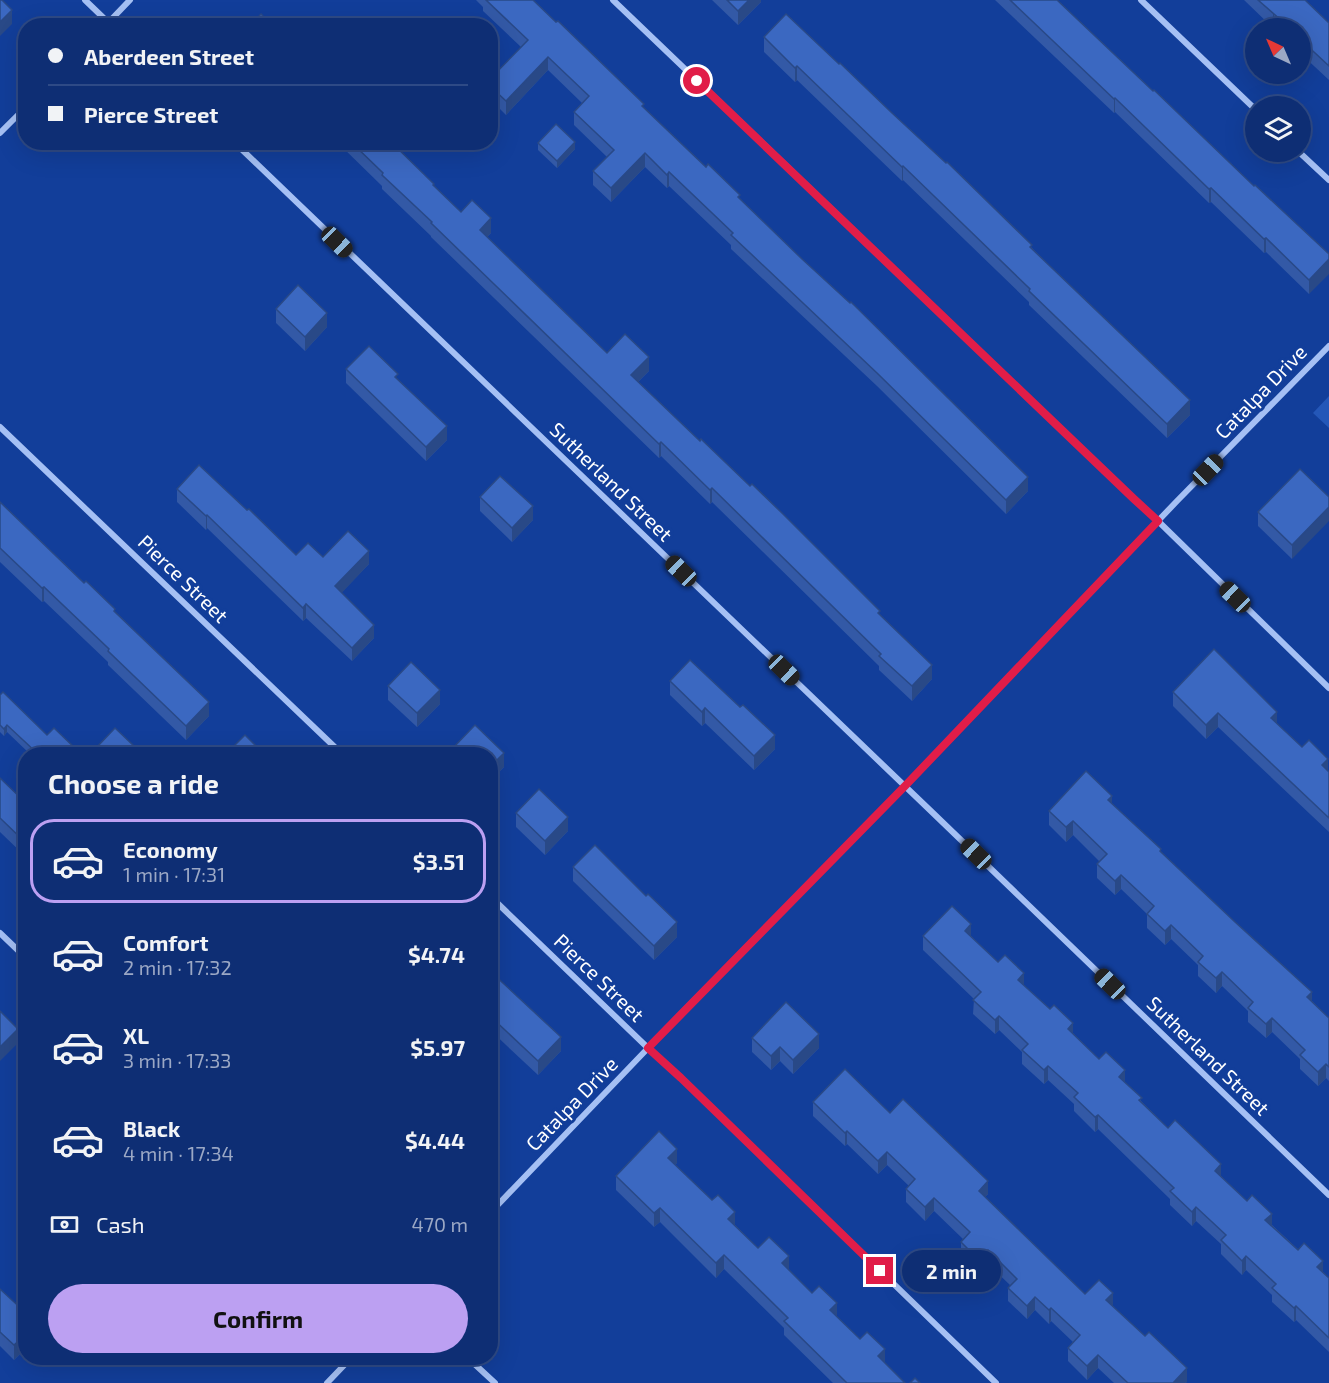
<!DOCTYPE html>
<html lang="en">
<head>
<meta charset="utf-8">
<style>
  :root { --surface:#0e2e74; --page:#1c3a7c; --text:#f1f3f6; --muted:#9ba8c5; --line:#2e4a86; --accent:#bca0f2 }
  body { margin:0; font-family:"Exo 2",sans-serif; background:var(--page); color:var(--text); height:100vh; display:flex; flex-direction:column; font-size:22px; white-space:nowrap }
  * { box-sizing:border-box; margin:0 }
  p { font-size:20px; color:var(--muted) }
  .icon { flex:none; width:33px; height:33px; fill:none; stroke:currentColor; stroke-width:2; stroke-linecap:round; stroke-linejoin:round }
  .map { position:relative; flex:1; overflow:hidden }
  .side { position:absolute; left:18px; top:747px; width:480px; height:618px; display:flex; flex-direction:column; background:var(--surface); border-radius:24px; box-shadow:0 6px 24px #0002,0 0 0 2px var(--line) }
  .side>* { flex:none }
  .guide { position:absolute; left:18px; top:18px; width:480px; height:132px; border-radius:24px; box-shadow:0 6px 24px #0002,0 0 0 2px var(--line); display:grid; align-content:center; height:132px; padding:0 30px; background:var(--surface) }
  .needle { width:39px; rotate:316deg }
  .fabs { position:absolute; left:1245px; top:18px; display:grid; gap:12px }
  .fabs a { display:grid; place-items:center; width:66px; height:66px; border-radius:50%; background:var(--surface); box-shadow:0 6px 24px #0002,0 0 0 2px var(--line); font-size:30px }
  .end { position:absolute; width:27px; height:27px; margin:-14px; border:8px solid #e11d48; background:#fff; box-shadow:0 0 0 3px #fff }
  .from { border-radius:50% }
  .bubble { position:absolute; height:42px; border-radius:21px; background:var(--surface); box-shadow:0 6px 24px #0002,0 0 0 2px var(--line); font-size:20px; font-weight:700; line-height:42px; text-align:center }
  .car { position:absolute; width:18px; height:36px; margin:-18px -9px; border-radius:8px; box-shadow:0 0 4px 2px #0007; background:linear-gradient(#222 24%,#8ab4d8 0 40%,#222 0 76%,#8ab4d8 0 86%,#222 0) }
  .guide b { display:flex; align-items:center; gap:21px; height:57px; font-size:22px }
  .guide b+b { border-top:2px solid var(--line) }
  .guide i { width:15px; height:15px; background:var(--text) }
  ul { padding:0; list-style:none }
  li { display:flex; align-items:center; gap:18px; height:84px; margin:0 12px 9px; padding:0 18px; border:3px solid transparent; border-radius:24px }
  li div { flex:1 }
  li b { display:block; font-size:22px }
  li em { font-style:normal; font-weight:700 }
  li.selected { border-color:var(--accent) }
  li>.icon { width:54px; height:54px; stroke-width:1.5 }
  h2 { padding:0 30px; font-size:27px; line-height:72px }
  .pay { display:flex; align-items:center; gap:15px; height:66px; padding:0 30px; font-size:22px }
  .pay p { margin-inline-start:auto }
  .primary-button { display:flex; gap:12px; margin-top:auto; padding:12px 30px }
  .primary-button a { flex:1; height:69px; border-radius:36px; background:var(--accent); color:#111; font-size:24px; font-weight:700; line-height:69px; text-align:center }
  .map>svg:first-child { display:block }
  .green { fill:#2457b8 }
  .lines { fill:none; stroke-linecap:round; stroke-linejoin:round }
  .minor { stroke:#a5c0f4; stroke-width:6 }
  .wall { fill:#3359a6 }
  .shaded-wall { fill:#294987 }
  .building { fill:#3b68c1; stroke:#294987; stroke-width:1.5 }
  .route { stroke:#e11d48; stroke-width:8 }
  .labels { text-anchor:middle; stroke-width:6; stroke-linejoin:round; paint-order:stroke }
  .street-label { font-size:20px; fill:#fff; stroke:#123e9a }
</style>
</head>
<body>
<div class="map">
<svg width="1329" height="1383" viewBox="0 0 1329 1383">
  <rect width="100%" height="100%" fill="#123e9a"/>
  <!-- green -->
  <path class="green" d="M1329,396V428L1313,413Z"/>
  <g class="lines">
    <!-- minor -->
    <g class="minor">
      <path d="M85,0L112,26"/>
      <path d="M613,0L1134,499L1158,521L1329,688"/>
      <path d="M1141,0L1256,110"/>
      <path d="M106,25L130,0"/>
      <path d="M0,133L26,107"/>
      <path d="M234,142L934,814L1329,1195"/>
      <path d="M1299,152L1329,180"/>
      <path d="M0,427L342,754"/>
      <path d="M490,896L648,1048L681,1078L996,1383"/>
      <path d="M0,933L26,958"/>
      <path d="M490,1213L673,1022L905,786L1177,501L1329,346"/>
      <path d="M468,1358L495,1383"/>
      <path d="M327,1383L351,1358"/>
    </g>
  </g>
  <!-- wall -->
  <g class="wall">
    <path d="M476,0H533L644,108L740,199L1028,491L1006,514L877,386L731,249V245L669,186L667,188L645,167L611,202L593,185V171L607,157L574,125V112L582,103L548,70L506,115L490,99V79L521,47L483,11V7Z"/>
    <path d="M712,0H761V2L738,25Z"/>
    <path d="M995,0H1057L1254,186L1329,254L1309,294L1266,252L1264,253L1211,202L1209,203L1115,112L1114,113Z"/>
    <path d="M1244,0H1305L1329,23V80L1300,53V28H1275L1274,27L1273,28Z"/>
    <path d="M764,37L839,64L1032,248L1190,415L1167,438L1029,305V302L903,180L902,181L797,80L795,82L764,52Z"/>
    <path d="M337,142H391L434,187L461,212L491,233L487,237L607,353L649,371L638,382L880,616L932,679L912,701L879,670V666L712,502L710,504L661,456L659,458L431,237V236L382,189V186Z"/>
    <path d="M538,143L575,149L557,168L538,150Z"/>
    <path d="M276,309L327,327L305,351L276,323Z"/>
    <path d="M346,369L398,380L447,440L426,461L346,383Z"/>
    <path d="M1300,469L1292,559L1258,526V512Z"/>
    <path d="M177,489L247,510L296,555L323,557L369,564L341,593L374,638L352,661L306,618L303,621L207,528L206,530L177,502Z"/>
    <path d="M480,497L533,520L512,542L480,511Z"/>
    <path d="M0,502L115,612L209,716L186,740L108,665V662L44,601L42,602L0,562Z"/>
    <path d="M670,681L775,749L754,770L705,723L702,726L670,695Z"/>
    <path d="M388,686L440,704L417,727L388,700Z"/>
    <path d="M1173,692L1277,724L1329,772V832L1218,727L1206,739L1173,706Z"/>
    <path d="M0,695L47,735L79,754H30L7,732L4,736L0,732Z"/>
    <path d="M475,725L504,753V767L490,781V754H452V749Z"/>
    <path d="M97,747L135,754H97Z"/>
    <path d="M0,778L26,803V857L0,832Z"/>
    <path d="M1112,804L1329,1018V1081L1326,1078L1318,1086L1300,1069V1059L1272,1032L1266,1038L1248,1022V1011L1222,986L1216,993L1198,976V965L1171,939L1165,945L1147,928V914L1121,889L1115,895L1097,878V864L1100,862L1073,835L1066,842L1049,825V811Z"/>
    <path d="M516,813L568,831L545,855L516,827Z"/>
    <path d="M573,867L677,937L654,960L573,881Z"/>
    <path d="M923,936H971L998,962L1024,985L1099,1059L1125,1082L1142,1102L1168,1128L1221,1176L1272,1225L1329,1278V1352L1296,1320L1294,1322L1272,1302V1295L1246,1270L1242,1275L1221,1254V1244L1196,1221L1192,1226L1170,1205V1199L1098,1129L1095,1132L1074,1111V1104L1048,1080L1044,1084L1022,1064V1052L999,1030L995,1034L973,1014L974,999L923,950Z"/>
    <path d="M490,971L561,1051L538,1075L490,1030Z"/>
    <path d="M752,1038L819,1048L793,1074L780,1061L771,1070L752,1052Z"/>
    <path d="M813,1102L890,1113L988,1194L985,1197L1085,1294L1113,1306L1187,1382L1185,1383H1114L1098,1368L1087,1380L1068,1361V1348L1073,1342L1051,1321L1049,1324L1035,1310L1027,1319L1008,1301V1288L1010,1285L988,1264L979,1273L961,1255V1242L963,1239L934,1211L925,1221L906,1202V1189L909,1186L887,1165L878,1174L847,1144L845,1146L813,1116Z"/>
    <path d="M677,1163L675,1165L758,1248L789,1271L905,1383H833L784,1335V1328L724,1269L716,1278L660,1222L654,1227L616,1190V1176Z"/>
    <path d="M0,1289L26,1313V1348L14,1360L0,1346Z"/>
  </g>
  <!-- shaded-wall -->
  <g class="shaded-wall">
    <path d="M749,0H761V2L738,25V11Z"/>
    <path d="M12,10V24L0,36V22Z"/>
    <path d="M1274,13V27L1273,28V14Z"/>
    <path d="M548,57V70L506,115V101Z"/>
    <path d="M797,66V80L795,82V68Z"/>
    <path d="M1115,98V112L1114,113V99Z"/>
    <path d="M575,142V149L557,168V161Z"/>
    <path d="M645,153V167L611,202V188Z"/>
    <path d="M903,166V180L902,181V167Z"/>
    <path d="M669,172V186L667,188V175Z"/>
    <path d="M1211,188V202L1209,203V189Z"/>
    <path d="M491,218V233L480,244V230Z"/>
    <path d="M1266,238V252L1264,253V239Z"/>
    <path d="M1329,259V274L1309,294V280Z"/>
    <path d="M327,313V327L305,351V337Z"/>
    <path d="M649,357V371L631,389V375Z"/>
    <path d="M1190,400V415L1167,438V424Z"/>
    <path d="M447,426V440L426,461V447Z"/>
    <path d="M661,442V456L659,458V444Z"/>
    <path d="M1028,477V491L1006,514V500Z"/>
    <path d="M712,488V502L710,504V490Z"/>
    <path d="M533,506V520L512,542V528Z"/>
    <path d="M1329,507V521L1292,559V545Z"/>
    <path d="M207,515V528L206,530V516Z"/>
    <path d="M369,551V564L335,600V586Z"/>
    <path d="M44,587V601L42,602V588Z"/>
    <path d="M306,604V618L303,621V608Z"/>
    <path d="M374,625V638L352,661V648Z"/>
    <path d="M932,665V679L912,701V686Z"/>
    <path d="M440,690V704L417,727V713Z"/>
    <path d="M209,702V716L186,740V726Z"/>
    <path d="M705,708V723L702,726V712Z"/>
    <path d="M1277,712V726L1271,718Z"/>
    <path d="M1218,713V727L1206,739V725Z"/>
    <path d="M7,725V732L4,736V729Z"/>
    <path d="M775,735V749L754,770V756Z"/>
    <path d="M135,747V754H127Z"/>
    <path d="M504,753V767L490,781V767Z"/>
    <path d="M1328,759V773L1322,765Z"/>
    <path d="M1112,796V810L1108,800Z"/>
    <path d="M568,817V831L545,855V841Z"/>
    <path d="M1073,821V835L1066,842V827Z"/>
    <path d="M1121,875V889L1115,895V881Z"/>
    <path d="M677,922V937L654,960V946Z"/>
    <path d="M971,924V938L965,931Z"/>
    <path d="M1171,925V939L1165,945V931Z"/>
    <path d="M1222,972V986L1216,993V978Z"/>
    <path d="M1024,973V987L1018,980Z"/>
    <path d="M1312,992V1007L1307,997Z"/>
    <path d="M999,1016V1030L995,1034V1020Z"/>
    <path d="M1272,1018V1032L1266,1038V1024Z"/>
    <path d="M1073,1023V1037L1068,1029Z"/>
    <path d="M18,1029V1043L0,1061V1047Z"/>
    <path d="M819,1034V1048L793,1074V1060Z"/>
    <path d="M561,1037V1051L538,1075V1061Z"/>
    <path d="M780,1047V1061L771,1070V1056Z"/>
    <path d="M1326,1064V1078L1318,1086V1072Z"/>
    <path d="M1048,1066V1080L1044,1084V1070Z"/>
    <path d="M1125,1070V1084L1119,1077Z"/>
    <path d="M1098,1115V1129L1095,1132V1117Z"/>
    <path d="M847,1131V1144L845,1146V1133Z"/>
    <path d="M677,1149V1163L668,1172V1158Z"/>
    <path d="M887,1152V1165L878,1174V1161Z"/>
    <path d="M1221,1164V1178L1215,1171Z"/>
    <path d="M988,1181V1194L979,1204V1191Z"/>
    <path d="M934,1198V1211L925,1221V1207Z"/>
    <path d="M1196,1207V1221L1192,1226V1212Z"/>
    <path d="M660,1208V1222L654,1227V1213Z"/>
    <path d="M735,1212V1226L728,1219Z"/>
    <path d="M1272,1214V1228L1265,1220Z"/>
    <path d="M988,1250V1264L979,1273V1260Z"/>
    <path d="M724,1255V1269L716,1278V1263Z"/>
    <path d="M789,1256V1270L782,1263Z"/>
    <path d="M1246,1256V1270L1242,1275V1261Z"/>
    <path d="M1323,1261V1275L1317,1267Z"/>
    <path d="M1113,1293V1307L1106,1300Z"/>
    <path d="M1035,1297V1310L1027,1319V1306Z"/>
    <path d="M837,1303V1317L830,1310Z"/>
    <path d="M1296,1306V1320L1294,1322V1308Z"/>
    <path d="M1051,1308V1321L1049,1324V1310Z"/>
    <path d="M26,1334V1348L14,1360V1345Z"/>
    <path d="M885,1349V1363L878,1356Z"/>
    <path d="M1098,1355V1368L1087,1380V1366Z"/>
    <path d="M1187,1368V1382L1185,1383H1173Z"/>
  </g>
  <!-- building -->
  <g class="building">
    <path d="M0,0H2L12,10L0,22Z"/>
    <path d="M486,0H533L556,22L558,21L644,104L642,106L706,167L708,164L740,195L738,197L802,259L850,303L851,302L1028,477L1006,500L877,373L731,235L733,233L669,172L667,175L645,153L611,188L593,171L614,150L574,112L589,96L548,57L506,101L490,86V79L528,40Z"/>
    <path d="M727,0H749L738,11Z"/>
    <path d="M1010,0H1057L1153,91L1154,90L1254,186L1255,185L1329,254V259L1309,280L1266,238L1264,239L1211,188L1209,189L1115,98L1114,99Z"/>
    <path d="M1258,0H1305L1329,23V66L1300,39V28H1290Z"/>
    <path d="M261,14L272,26H250Z"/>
    <path d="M786,14L839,64L840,63L892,113L946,163L947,162L1032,245L1030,247L1190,400L1167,424L1029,291L1030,289L903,166L902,167L797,66L795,68L764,37Z"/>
    <path d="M556,124L575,142L557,161L538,143Z"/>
    <path d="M351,142H391L434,184L433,185L461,212L472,200L491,218L480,230L607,353L625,334L649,357L631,375L700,441L701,439L750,486L752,484L782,513L880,611L878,613L932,665L912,686L879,656L881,654L712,488L710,490L661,442L659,444L431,223L432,222L382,175L383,173Z"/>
    <path d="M298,285L327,313L305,337L276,309Z"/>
    <path d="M369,346L398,374L395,377L447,426L426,447L346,369Z"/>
    <path d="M199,465L247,510L249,509L296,555L308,543L323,557L348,531L369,551L335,586L374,625L352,648L306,604L303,608L207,515L206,516L177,489Z"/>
    <path d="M1300,469L1329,497V507L1292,545L1258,512Z"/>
    <path d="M500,476L533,506L512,528L480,497Z"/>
    <path d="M0,502L84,583L86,581L115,609L114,611L209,702L186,726L108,651L109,649L44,587L42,588L0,548Z"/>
    <path d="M1214,649L1277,712L1271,718L1302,747L1309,740L1328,759L1322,765L1329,772V818L1218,713L1206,725L1173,692Z"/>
    <path d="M690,660L740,707L743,705L775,735L754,756L705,708L702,712L670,681Z"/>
    <path d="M411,662L440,690L417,713L388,686Z"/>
    <path d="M3,692L47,735L54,728L79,752L76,754H38L7,725L4,729L0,725V695Z"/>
    <path d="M475,725L504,753L490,767V754H458L452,749Z"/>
    <path d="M115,728L135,747L127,754H105L97,747Z"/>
    <path d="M245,735L264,754H226Z"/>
    <path d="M1086,771L1112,796L1108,800L1161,849L1160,851L1235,922L1312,992L1307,997L1329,1018V1067L1326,1064L1318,1072L1300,1055L1305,1050L1272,1018L1266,1024L1248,1008L1253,1002L1222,972L1216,978L1198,962L1203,956L1171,925L1165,931L1147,914L1154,906L1121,875L1115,881L1097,864L1107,854L1073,821L1066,827L1049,811Z"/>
    <path d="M0,778L26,803V843L0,818Z"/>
    <path d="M539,789L568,817L545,841L516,813Z"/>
    <path d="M595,845L646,896L648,894L677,922L654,946L573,867Z"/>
    <path d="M952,906L971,924L965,931L998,962L1005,955L1024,973L1018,980L1050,1009L1054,1005L1073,1023L1068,1029L1099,1059L1106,1052L1125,1070L1119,1077L1142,1098L1139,1100L1168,1128L1175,1120L1221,1164L1215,1171L1247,1201L1252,1195L1272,1214L1265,1220L1298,1250L1304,1243L1323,1261L1317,1267L1329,1278V1338L1296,1306L1294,1308L1272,1288L1276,1284L1246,1256L1242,1261L1221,1240L1226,1235L1196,1207L1192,1212L1170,1191L1174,1188L1098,1115L1095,1117L1074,1097L1078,1093L1048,1066L1044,1070L1022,1050L1028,1044L999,1016L995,1020L973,1000L981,992L923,936Z"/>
    <path d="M490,971L561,1037L538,1061L490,1016Z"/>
    <path d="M786,1002L819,1034L793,1060L780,1047L771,1056L752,1038Z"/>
    <path d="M0,1011L18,1029L0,1047Z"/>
    <path d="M845,1069L890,1113L903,1099L988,1181L979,1191L1085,1294L1099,1280L1113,1293L1106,1300L1145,1336L1149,1332L1187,1368L1173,1383H1128L1098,1355L1087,1366L1068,1348L1080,1335L1051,1308L1049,1310L1035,1297L1027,1306L1008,1288L1017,1279L988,1250L979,1260L961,1242L970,1232L934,1198L925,1207L906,1189L915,1179L887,1152L878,1161L847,1131L845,1133L813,1102Z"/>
    <path d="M659,1131L677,1149L668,1158L712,1200L718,1195L735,1212L728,1219L758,1248L769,1237L789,1256L782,1263L812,1293L819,1286L837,1303L830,1310L860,1339L867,1332L885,1349L878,1356L905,1383H847L784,1321L788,1318L724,1255L716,1263L660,1208L654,1213L616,1176Z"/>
    <path d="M0,1289L26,1313V1334L14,1345L0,1332Z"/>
    <path d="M915,1378L920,1383H910Z"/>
  </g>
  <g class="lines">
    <!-- route -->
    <path class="route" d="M697,81L1134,499L1158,521L905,786L648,1048L681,1078L880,1271"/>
  </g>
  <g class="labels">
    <!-- street labels -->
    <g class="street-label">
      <text transform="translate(1261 392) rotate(-46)" y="7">Catalpa Drive</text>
      <text transform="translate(611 482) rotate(44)" y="7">Sutherland Street</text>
      <text transform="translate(183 579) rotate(44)" y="7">Pierce Street</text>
      <text transform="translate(599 978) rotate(44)" y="7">Pierce Street</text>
      <text transform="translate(1208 1056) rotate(44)" y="7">Sutherland Street</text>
      <text transform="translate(572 1104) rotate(-46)" y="7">Catalpa Drive</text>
    </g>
  </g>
</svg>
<div class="fabs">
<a><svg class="needle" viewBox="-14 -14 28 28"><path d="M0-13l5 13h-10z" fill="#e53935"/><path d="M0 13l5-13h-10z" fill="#9ba8c5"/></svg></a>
<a><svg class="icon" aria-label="layers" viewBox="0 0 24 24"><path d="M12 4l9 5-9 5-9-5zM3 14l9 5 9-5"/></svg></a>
</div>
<i class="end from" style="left:697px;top:81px"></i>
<i class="end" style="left:880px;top:1271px"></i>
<div class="bubble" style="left:902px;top:1250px;width:99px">2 min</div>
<i class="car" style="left:337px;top:242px;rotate:134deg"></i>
<i class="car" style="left:1208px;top:470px;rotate:44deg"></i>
<i class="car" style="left:681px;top:571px;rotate:314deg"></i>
<i class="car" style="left:1235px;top:597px;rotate:314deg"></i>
<i class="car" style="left:784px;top:670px;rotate:134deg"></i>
<i class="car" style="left:976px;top:854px;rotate:314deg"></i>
<i class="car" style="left:1110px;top:984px;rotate:314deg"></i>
<div class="guide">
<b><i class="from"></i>Aberdeen Street</b>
<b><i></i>Pierce Street</b>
</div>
<section class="side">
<h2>Choose a ride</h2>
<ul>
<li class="selected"><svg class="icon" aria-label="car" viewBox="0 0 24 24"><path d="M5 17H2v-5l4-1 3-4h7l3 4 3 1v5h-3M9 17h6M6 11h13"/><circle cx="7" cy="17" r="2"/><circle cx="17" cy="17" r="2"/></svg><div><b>Economy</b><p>1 min · 17:31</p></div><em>$3.51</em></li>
<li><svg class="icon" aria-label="car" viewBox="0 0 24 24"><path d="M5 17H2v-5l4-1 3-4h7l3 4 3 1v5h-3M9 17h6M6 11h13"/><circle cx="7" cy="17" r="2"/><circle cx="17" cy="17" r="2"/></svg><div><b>Comfort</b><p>2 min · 17:32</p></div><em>$4.74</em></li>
<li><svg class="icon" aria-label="car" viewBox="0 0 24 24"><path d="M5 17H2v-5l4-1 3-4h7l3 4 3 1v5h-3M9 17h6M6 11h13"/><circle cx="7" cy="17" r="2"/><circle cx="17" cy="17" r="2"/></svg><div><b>XL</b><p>3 min · 17:33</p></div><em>$5.97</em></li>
<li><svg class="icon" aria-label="car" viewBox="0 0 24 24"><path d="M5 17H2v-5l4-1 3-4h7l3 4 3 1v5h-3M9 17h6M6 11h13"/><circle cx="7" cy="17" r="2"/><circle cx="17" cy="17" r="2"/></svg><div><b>Black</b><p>4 min · 17:34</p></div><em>$4.44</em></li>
</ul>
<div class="pay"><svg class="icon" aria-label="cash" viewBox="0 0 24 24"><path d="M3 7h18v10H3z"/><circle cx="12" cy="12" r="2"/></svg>Cash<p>470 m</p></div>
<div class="primary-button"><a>Confirm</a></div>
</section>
</div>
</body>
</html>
